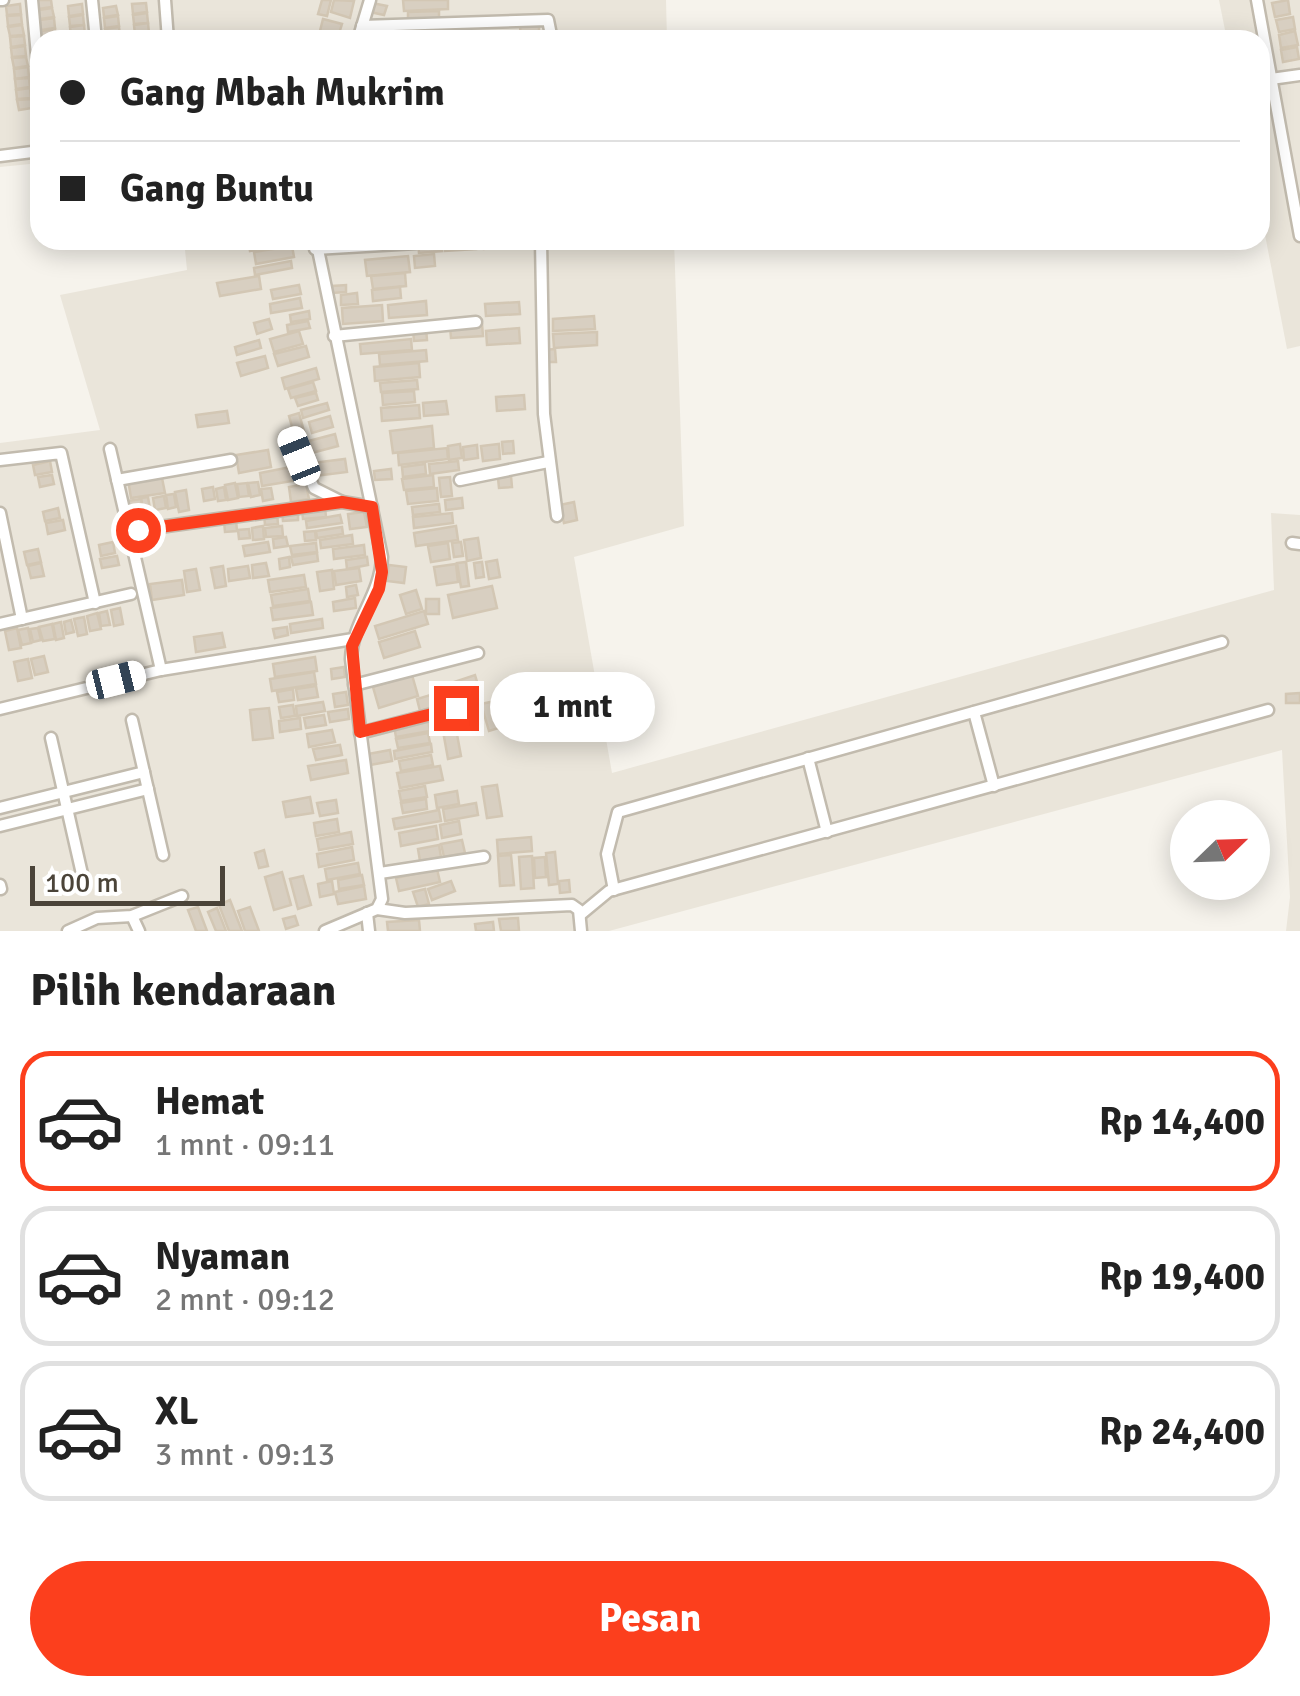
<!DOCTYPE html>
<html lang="id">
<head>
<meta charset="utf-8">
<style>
  :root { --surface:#fff; --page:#f2f2f2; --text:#222; --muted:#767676; --line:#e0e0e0; --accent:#fc3f1d }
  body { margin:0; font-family:Signika,sans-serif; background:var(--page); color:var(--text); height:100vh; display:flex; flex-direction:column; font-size:38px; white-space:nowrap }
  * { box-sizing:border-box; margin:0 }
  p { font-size:32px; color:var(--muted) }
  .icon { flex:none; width:55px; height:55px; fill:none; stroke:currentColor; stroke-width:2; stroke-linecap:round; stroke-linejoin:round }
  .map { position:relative; height:931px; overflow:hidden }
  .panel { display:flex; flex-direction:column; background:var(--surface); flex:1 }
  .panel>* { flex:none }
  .hud { position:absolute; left:30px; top:30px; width:1240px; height:220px; border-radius:30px; box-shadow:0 5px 25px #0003; display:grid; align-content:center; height:220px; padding:0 30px; background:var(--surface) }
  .needle { width:65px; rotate:67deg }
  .tools { position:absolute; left:1170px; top:800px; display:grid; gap:20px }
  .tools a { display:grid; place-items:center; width:100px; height:100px; border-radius:50%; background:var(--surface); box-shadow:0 5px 25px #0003; font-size:50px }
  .scale { position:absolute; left:30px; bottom:25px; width:195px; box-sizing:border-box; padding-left:10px; border:5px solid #4b4439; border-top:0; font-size:28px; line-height:35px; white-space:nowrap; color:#4b4439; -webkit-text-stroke:8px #fff; paint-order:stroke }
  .end { position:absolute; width:45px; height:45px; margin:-22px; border:12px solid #fc3f1d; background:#fff; box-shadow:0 0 0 5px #fff }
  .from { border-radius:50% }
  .bubble { position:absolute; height:70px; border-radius:35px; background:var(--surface); box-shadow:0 5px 25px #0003; font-size:32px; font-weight:700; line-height:70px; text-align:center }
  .car { position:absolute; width:30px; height:60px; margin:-30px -15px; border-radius:12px; box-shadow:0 0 8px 2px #0007; background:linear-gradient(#fff 24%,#345 0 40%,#fff 0 76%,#345 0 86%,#fff 0) }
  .hud b { display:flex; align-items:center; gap:35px; height:95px; font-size:38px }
  .hud b+b { border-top:2px solid var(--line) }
  .hud i { width:25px; height:25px; background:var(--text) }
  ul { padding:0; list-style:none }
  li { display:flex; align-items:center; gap:30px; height:140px; margin:0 20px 15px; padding:0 10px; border:5px solid var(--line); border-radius:30px }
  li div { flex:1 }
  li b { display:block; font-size:38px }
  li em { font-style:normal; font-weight:700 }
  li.on { border-color:var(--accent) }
  li>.icon { width:90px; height:90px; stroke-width:1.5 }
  h2 { padding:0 30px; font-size:45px; line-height:120px }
  .cta { display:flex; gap:20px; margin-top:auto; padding:20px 30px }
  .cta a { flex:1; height:115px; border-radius:60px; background:var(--accent); color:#fff; font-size:40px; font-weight:700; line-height:115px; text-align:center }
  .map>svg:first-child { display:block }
  .residential { fill:#eae5da }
  .building { fill:#d8cfc1; stroke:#d3c7b4; stroke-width:2.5 }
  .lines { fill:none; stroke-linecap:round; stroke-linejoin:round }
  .street-casing { stroke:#c2bbae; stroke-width:15 }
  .street { stroke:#fff; stroke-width:10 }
  .route { stroke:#fc3f1d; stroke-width:12 }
</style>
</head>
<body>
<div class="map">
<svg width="1300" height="931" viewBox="0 0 1300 931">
  <rect width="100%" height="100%" fill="#f6f3ec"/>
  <!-- residential -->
  <g class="residential">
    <path d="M0,0H666L667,40H40V163L0,167Z"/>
    <path d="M1219,0H1300V346L1287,349L1260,209V40H1227Z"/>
    <path d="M184,240H674L684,526L574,557L612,773L1274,590L1271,513L1300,515V931H1286L1290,897L1282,750L609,931H0V443L100,430L60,295L187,270Z"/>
  </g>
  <!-- building -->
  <g class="building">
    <path d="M37,0H51L52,7L38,9Z"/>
    <path d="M322,0H331L327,16L318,14Z"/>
    <path d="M334,0L354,1L350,18L331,12Z"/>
    <path d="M403,0H448V9L404,11Z"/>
    <path d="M1288,0L1290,14L1275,17L1272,3Z"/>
    <path d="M146,3L147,12L133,14L132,4Z"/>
    <path d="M372,3L387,6L384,15L370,12Z"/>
    <path d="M20,4L21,14L7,15L6,6Z"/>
    <path d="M82,4L83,14L69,16L68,6Z"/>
    <path d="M116,6L118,15L104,17L103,8Z"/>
    <path d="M52,8L54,17L40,19L39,10Z"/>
    <path d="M439,11V20L408,22V12Z"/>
    <path d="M147,13L148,23L134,24L133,15Z"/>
    <path d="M21,15L22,24L8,26L7,16Z"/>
    <path d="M83,15L84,25L70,26L69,17Z"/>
    <path d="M118,16L119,26L105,28L104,18Z"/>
    <path d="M1293,17L1295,29L1279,32L1276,20Z"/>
    <path d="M54,18L55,28L41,30L40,20Z"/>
    <path d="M323,19L342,24L337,40L318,39Z"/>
    <path d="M148,23L149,33L135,35L134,25Z"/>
    <path d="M22,25L24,35L10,36L8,27Z"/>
    <path d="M84,25L85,35L71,37L70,27Z"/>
    <path d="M520,26H539V38L521,39Z"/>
    <path d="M119,27L120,36L106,38L105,29Z"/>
    <path d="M55,29L56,38L42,40L41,31Z"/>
    <path d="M1295,31L1298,45L1281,48L1279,35Z"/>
    <path d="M388,34V40H361V35Z"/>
    <path d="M24,36L25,45L11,47L10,37Z"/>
    <path d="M25,46L26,56L12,57L11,48Z"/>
    <path d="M1297,47L1299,59L1283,62L1281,50Z"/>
    <path d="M26,57L28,66L14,68L12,58Z"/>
    <path d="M28,67L29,77L15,79L14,69Z"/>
    <path d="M29,78L30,87L16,89L15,79Z"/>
    <path d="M30,88L31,98L17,99L16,90Z"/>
    <path d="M31,99L32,108L19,110L17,100Z"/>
    <path d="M248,240H286L287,244L250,251Z"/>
    <path d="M418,240H441L442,251L419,253Z"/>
    <path d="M444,240H475L476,249L445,251Z"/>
    <path d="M483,240H523L524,245L484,249Z"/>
    <path d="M292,246L294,257L256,264L254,252Z"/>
    <path d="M434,254L435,266L415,268L414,256Z"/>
    <path d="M408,256L410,272L367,276L365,260Z"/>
    <path d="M291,261L292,268L255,275L254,268Z"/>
    <path d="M405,273L406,286L373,289L371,276Z"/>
    <path d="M259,276L261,289L220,296L217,283Z"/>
    <path d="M299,285L301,294L273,299L271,290Z"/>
    <path d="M346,285V292L332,293V286Z"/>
    <path d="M400,287L401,298L373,301L372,290Z"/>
    <path d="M357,293L358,304L341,305V295Z"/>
    <path d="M300,298L302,308L271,313L270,304Z"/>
    <path d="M426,301L427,315L389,318L388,305Z"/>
    <path d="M519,302L520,314L486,316L485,304Z"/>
    <path d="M382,305L383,321L343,324L342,308Z"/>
    <path d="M309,311L310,319L291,322L290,315Z"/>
    <path d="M594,316L595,329L553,331V319Z"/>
    <path d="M269,319L272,329L257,334L254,323Z"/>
    <path d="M308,321L310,328L288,332L287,325Z"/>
    <path d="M482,324L483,336L451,338L450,326Z"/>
    <path d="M426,328L427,340L414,341L413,329Z"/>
    <path d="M519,328L520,343L487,345L486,331Z"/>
    <path d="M299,331L303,344L274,352L270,339Z"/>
    <path d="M597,332V345L554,348L553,334Z"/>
    <path d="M411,339L412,350L361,354L360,344Z"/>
    <path d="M259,340L261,348L237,355L235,347Z"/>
    <path d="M306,346L309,357L278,366L274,354Z"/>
    <path d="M555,349L556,362H543V350Z"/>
    <path d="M426,350L427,361L380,365L379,354Z"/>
    <path d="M265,356L268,368L241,376L237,363Z"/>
    <path d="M419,363L420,377L375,381L374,367Z"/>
    <path d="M316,368L319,379L285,389L282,378Z"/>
    <path d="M417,380L418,389L381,392L380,383Z"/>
    <path d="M313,382L316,391L291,398L288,389Z"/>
    <path d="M414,391L415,402L383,405L382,393Z"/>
    <path d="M316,393L318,400L298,406L295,398Z"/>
    <path d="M524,395L525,409L497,411L496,397Z"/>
    <path d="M446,401L448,414L424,416L423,403Z"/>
    <path d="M327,403L329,410L303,418L301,410Z"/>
    <path d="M419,405L420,418L382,421L381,408Z"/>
    <path d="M227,411L229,423L198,427L196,415Z"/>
    <path d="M299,413L305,435L295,437L289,416Z"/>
    <path d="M330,416L333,427L312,433L309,422Z"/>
    <path d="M432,426L434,448L393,453L390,431Z"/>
    <path d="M335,434L338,446L308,454L305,442Z"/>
    <path d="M513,441L514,453L503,454L502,442Z"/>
    <path d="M460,444L462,458L449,460L448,446Z"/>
    <path d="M499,444L500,459L483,461L481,446Z"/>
    <path d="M477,445L478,458L464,460L463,447Z"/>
    <path d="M447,448L448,459L399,465L398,453Z"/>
    <path d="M268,450L271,467L239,473L236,455Z"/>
    <path d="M345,459L347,472L314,476L312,463Z"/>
    <path d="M50,461L52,472L35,475L33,465Z"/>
    <path d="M458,461L459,470L430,474L429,464Z"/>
    <path d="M425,464L426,474L403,477L402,467Z"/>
    <path d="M296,466L298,480L262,486L260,473Z"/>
    <path d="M391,469L392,479L375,480L374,471Z"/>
    <path d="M161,473L165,493L131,498L128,479Z"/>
    <path d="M52,475L54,484L40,487L38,477Z"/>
    <path d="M433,475L434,487L404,490L402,479Z"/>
    <path d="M511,476L512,487L499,488L498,478Z"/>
    <path d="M450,477L452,496L441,497L439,478Z"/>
    <path d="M258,482L260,495L251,497L248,483Z"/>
    <path d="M235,483L238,498L228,500L225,485Z"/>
    <path d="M247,483L249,496L239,497L237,484Z"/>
    <path d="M306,484L309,499L291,502L289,487Z"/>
    <path d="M213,487L215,499L204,501L202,489Z"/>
    <path d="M224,487L226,500L218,501L216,489Z"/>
    <path d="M271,488L273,499L263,501L261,489Z"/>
    <path d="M437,488L438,501L408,504L406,491Z"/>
    <path d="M186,490L189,510L179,512L175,492Z"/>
    <path d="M174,494L176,507L168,509L166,495Z"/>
    <path d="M164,496L166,508L155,510L153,498Z"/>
    <path d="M148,497L151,515L144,516L141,498Z"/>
    <path d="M462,498L463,508L446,510L445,500Z"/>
    <path d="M141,499L143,512L131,514L128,501Z"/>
    <path d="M574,502L577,520L564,523L560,505Z"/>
    <path d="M439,504L440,512L413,515L412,507Z"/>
    <path d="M325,507L326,517L303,519L302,510Z"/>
    <path d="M58,508L60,518L45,521L43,512Z"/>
    <path d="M298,511V520L283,521L282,512Z"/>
    <path d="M364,512L367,527L350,529L348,514Z"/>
    <path d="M277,513L278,524L265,525L264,514Z"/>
    <path d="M452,513L453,523L414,528L413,517Z"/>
    <path d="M340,515L342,523L307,528L306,521Z"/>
    <path d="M63,520L65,530L48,534L46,523Z"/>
    <path d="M236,520L237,531L225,532L224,521Z"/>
    <path d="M263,526L264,539L253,540L252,528Z"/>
    <path d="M282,526L283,536L266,537L265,528Z"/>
    <path d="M456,526L458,540L416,546L414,533Z"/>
    <path d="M342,527L343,534L317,538L316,531Z"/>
    <path d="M249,529L250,538L239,539L238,530Z"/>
    <path d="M315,531L316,540L305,541L304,532Z"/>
    <path d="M352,535L353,544L321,548L320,540Z"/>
    <path d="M286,537L288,546L274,548L273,539Z"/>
    <path d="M478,538L481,558L467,561L464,540Z"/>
    <path d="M113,542L115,553L101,556L99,545Z"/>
    <path d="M268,542L270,552L245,556L243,546Z"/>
    <path d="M461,542L463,556L454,557L452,543Z"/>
    <path d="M316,543L317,552L292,555L290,546Z"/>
    <path d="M448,543L450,559L431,562L428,546Z"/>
    <path d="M364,545L365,555L334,559L333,549Z"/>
    <path d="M38,549L41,562L27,565L24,552Z"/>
    <path d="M317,553L318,561L293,565L291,557Z"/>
    <path d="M117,556L119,565L102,568L100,559Z"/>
    <path d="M289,557L290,567L280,569L279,559Z"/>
    <path d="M367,557L368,565L347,569L346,560Z"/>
    <path d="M497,560L500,577L489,579L486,562Z"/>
    <path d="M466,562L469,586L461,587L457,563Z"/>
    <path d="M482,562L484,577L476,578L474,563Z"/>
    <path d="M41,563L44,576L31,578L28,566Z"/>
    <path d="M266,563L269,576L253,578L252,565Z"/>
    <path d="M456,564L458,582L437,585L434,567Z"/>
    <path d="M389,565L406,567L404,583L387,581Z"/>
    <path d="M223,566L226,586L215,588L211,568Z"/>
    <path d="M248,566L250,578L229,581L228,569Z"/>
    <path d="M359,568L361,581L336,585L334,571Z"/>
    <path d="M196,569L200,590L187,592L184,571Z"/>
    <path d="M332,570L334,589L320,591L317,572Z"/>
    <path d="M304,575L306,587L270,592L268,580Z"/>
    <path d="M182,580L184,595L152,600L150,584Z"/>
    <path d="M356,585L358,595L347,597L346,587Z"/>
    <path d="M492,586L497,608L453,618L448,595Z"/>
    <path d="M308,589L310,601L273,606L271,595Z"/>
    <path d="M416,590L422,609L406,614L400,595Z"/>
    <path d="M355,598L356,608L334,611L333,602Z"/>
    <rect x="426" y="599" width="13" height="15"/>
    <path d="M311,602L313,615L273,620L271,608Z"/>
    <path d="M120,608L123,624L114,626L111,610Z"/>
    <path d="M107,611L110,625L101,626L99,613Z"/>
    <path d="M424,611L428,624L379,639L375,626Z"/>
    <path d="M97,613L101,629L90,631L87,616Z"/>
    <path d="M84,617L87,634L78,636L74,619Z"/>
    <path d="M322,619L323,628L291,633L290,624Z"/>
    <path d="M71,620L74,632L66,634L64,622Z"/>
    <path d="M61,622L64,638L56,640L53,624Z"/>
    <path d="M52,624L55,639L43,641L39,627Z"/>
    <path d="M287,627L288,635L275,638L273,629Z"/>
    <path d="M17,628L21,648L9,650L5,631Z"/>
    <path d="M28,628L31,643L22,645L18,630Z"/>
    <path d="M38,628L41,640L33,642L30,629Z"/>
    <path d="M415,631L420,647L384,658L379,642Z"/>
    <path d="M222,633L225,647L196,652L194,637Z"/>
    <path d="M44,656L48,672L35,675L31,659Z"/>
    <path d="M315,657L317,671L275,677L273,664Z"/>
    <path d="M28,659L32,678L18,681L14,662Z"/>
    <path d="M344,667L345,677L332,679L331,669Z"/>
    <path d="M314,672L316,684L272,691L270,679Z"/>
    <path d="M412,675L418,696L379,708L373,687Z"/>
    <path d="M475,675L480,692L453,700L448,684Z"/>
    <path d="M316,686L318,697L298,700L296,689Z"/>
    <path d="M293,689L294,700L279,702L277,692Z"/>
    <path d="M450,689L453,700L420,711L417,699Z"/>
    <path d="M346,692L348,705L335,707L333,694Z"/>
    <path d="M1300,693V703H1286V694Z"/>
    <path d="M495,701L502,727L489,731L481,704Z"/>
    <path d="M323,702L325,711L297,716L296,706Z"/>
    <path d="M293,705L295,716L281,718L279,707Z"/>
    <path d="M269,708L273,738L253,740L250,710Z"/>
    <path d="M348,709L349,719L330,722L328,712Z"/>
    <path d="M324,715L326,725L306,728L304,718Z"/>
    <path d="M300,718L301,729L280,732L279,721Z"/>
    <path d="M454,718L461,756L448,759L441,720Z"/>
    <path d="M428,720L430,731L396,737L394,726Z"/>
    <path d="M332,730L335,742L309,747L307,734Z"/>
    <path d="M428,733L430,743L398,748L396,739Z"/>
    <path d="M431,744L432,752L395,759L394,751Z"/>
    <path d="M340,745L342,755L316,760L313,749Z"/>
    <path d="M390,750L392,761L370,765L368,754Z"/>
    <path d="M431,755L433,765L401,771L399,761Z"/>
    <path d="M346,760L348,773L311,780L308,766Z"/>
    <path d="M440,766L443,780L400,788L397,773Z"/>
    <path d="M497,785L502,816L487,818L482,787Z"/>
    <path d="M425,786L427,797L401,801L399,791Z"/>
    <path d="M457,791L459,804L437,808L435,795Z"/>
    <path d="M310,797L313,813L286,817L283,802Z"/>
    <path d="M426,799L427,809L403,813L401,803Z"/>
    <path d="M336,800L338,813L320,816L317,803Z"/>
    <path d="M476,803L478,815L445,821L443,809Z"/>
    <path d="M439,810L441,821L395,829L393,819Z"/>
    <path d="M337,819L339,832L316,836L314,823Z"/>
    <path d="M459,821L461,834L442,838L440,825Z"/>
    <path d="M436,826L438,839L401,846L399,833Z"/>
    <path d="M351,832L353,844L319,850L317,839Z"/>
    <path d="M531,837L532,851L498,854L497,840Z"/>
    <path d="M462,840L465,853L444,857L441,844Z"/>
    <path d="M439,845L441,857L420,861L418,849Z"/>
    <path d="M352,847L354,860L319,867L317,854Z"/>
    <path d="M264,850L268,866L259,868L255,853Z"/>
    <path d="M555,852L558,884L549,885L546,853Z"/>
    <path d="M511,855L514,885L500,886L498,856Z"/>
    <path d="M532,856L534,888L521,889L519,857Z"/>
    <path d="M545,857L546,877L535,878L534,858Z"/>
    <path d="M358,863L360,874L327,880L325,869Z"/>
    <path d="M437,869L440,882L399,891L396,878Z"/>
    <path d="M282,872L291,905L274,910L265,877Z"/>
    <path d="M362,875L364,885L339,889L338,880Z"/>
    <path d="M303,876L311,905L298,909L290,879Z"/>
    <path d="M569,880L570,892L560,893L559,881Z"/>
    <path d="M332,881L334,894L320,897L318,884Z"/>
    <path d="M451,881L455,891L432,900L428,889Z"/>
    <path d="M364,886L366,899L338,904L335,892Z"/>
    <path d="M425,889L429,904L418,907L413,892Z"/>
    <path d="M230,900L242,931H229L219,905Z"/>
    <path d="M198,907L207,931H196L188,910Z"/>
    <path d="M250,907L259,931H245L238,911Z"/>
    <path d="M217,908L226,931H216L208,912Z"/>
    <path d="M295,916L298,925L286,929L283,919Z"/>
    <path d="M518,918L519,931H501L499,919Z"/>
    <path d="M419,920L420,931H388L387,922Z"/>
    <path d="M493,922L494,931H476L475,924Z"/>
  </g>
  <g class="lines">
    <defs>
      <g id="street">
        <path d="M0,0H3"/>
        <path d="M32,0L40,89"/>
        <path d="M92,0L96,40"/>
        <path d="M165,0L168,40"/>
        <path d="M1257,0L1300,236"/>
        <path d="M362,26L548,20L552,40"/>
        <path d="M358,40L370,0"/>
        <path d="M1271,79L1300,75"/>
        <path d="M0,156L40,151"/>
        <path d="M316,240L382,557C381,595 352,622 351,659L382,899L377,909L325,931"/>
        <path d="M541,240L544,414L557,516"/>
        <path d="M315,249L416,243"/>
        <path d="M334,336L476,322"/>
        <path d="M290,435L314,488L342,502"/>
        <path d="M110,449L161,670"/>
        <path d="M0,460L61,453L95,603"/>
        <path d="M117,480L231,460"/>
        <path d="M460,480L548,462"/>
        <path d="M0,513L22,619"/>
        <path d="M138,530L342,502L372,507"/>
        <path d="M1292,543L1300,544"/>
        <path d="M0,624L131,594"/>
        <path d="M354,685L478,653"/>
        <path d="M0,709L161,670L353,639"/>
        <path d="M974,712L994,786"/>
        <path d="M132,720L163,855"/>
        <path d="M360,733L456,708"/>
        <path d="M51,738L82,874"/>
        <path d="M808,758L827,832"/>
        <path d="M0,808L144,772"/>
        <path d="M0,826L148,789"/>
        <path d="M380,873L484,857"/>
        <path d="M0,885L1,889"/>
        <path d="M614,890L607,854L618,812L1222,642"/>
        <path d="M377,909L405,913L572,905L579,910L581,931"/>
        <path d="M367,913L369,931"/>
        <path d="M580,915L609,891L1268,710"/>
        <path d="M132,916L139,931"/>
        <path d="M68,931L97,918L132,916L182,896"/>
      </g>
    </defs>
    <!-- street casing -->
    <use href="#street" class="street-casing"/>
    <!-- street -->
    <use href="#street" class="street"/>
  </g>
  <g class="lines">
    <!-- route -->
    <path class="route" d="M138,530L342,502L372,507L382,572L379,589L352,646L360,732L456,708"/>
  </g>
</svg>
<div class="tools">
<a><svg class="needle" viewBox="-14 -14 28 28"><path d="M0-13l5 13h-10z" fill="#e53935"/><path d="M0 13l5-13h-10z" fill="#767676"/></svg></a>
</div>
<div class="scale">100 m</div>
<i class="end from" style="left:138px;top:530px"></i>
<i class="end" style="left:456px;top:708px"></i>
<div class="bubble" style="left:490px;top:672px;width:165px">1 mnt</div>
<i class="car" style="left:299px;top:456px;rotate:338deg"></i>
<i class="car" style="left:116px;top:680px;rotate:76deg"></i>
<div class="hud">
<b><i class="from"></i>Gang Mbah Mukrim</b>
<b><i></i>Gang Buntu</b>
</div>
</div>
<section class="panel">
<h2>Pilih kendaraan</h2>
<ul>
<li class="on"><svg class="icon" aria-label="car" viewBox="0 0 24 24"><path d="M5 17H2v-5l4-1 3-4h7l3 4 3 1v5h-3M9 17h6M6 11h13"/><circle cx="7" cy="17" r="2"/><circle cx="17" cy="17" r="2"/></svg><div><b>Hemat</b><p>1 mnt · 09:11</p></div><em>Rp 14,400</em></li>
<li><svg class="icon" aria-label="car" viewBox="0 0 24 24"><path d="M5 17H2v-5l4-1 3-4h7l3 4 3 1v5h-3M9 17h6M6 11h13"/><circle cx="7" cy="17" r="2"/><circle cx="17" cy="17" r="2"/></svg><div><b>Nyaman</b><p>2 mnt · 09:12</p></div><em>Rp 19,400</em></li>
<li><svg class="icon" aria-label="car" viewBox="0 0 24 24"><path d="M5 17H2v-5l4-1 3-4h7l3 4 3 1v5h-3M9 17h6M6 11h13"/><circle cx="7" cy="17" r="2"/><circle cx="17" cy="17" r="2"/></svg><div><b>XL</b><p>3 mnt · 09:13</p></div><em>Rp 24,400</em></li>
</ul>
<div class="cta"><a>Pesan</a></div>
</section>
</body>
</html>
